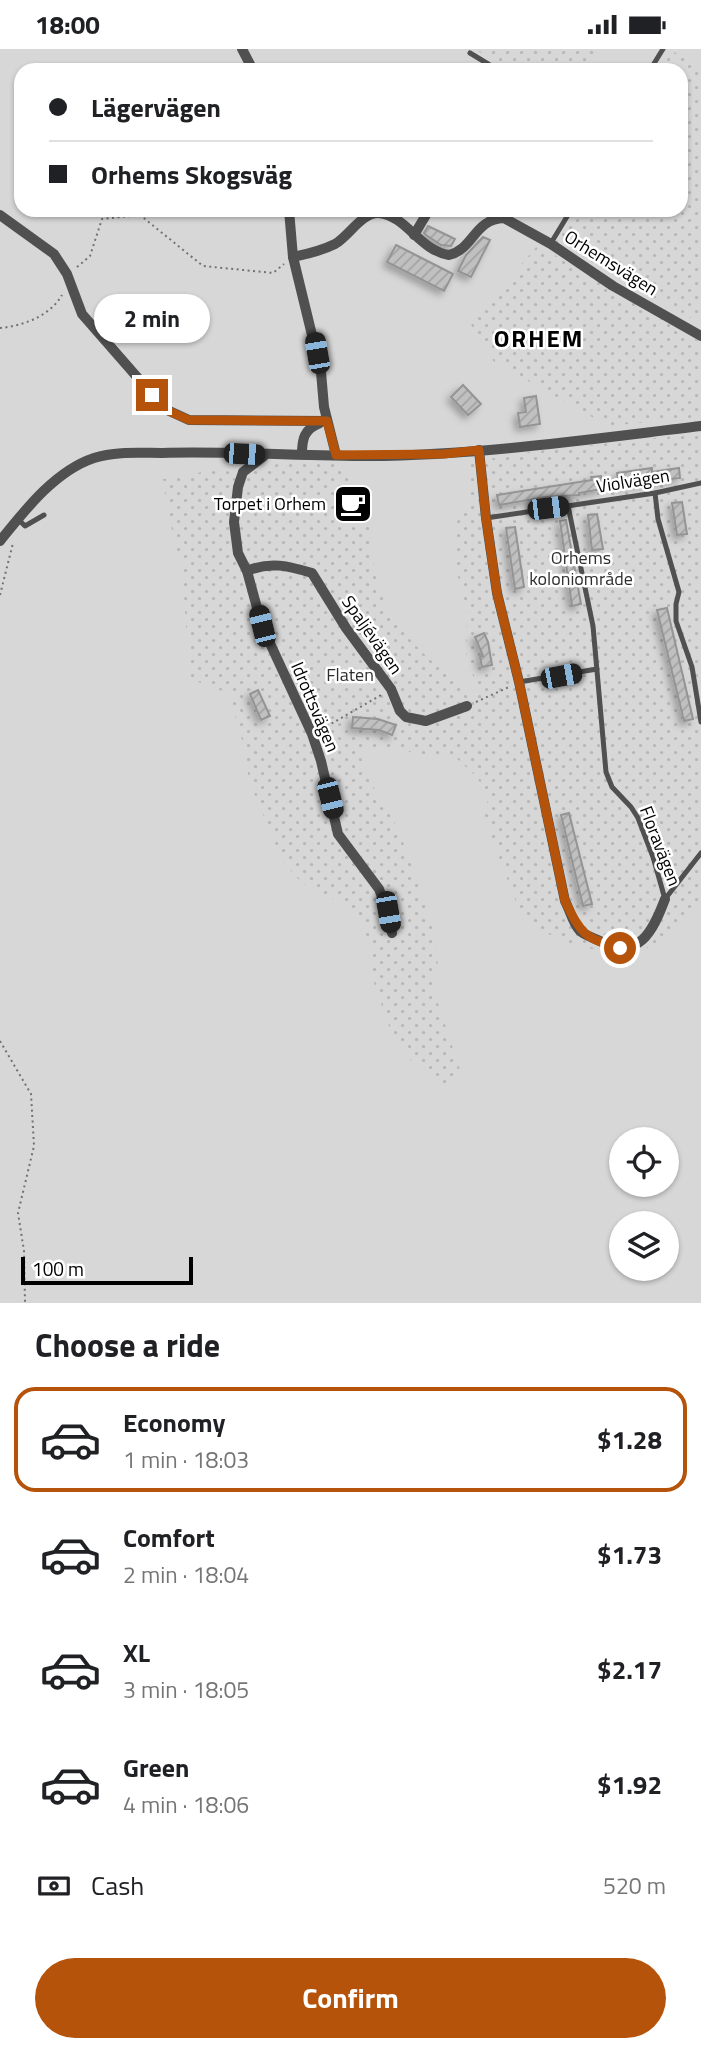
<!DOCTYPE html>
<html lang="en">
<head>
<meta charset="utf-8">
<style>
  :root { --surface:#fff; --page:#f6f6f6; --text:#202124; --muted:#757577; --line:#e0e0e0; --accent:#b45309 }
  body { margin:0; font-family:"Titillium Web",sans-serif; background:var(--page); color:var(--text); height:100vh; display:flex; flex-direction:column; font-size:26px; white-space:nowrap }
  * { box-sizing:border-box; margin:0 }
  p { font-size:23px; color:var(--muted) }
  .icon { flex:none; width:38px; height:38px; fill:none; stroke:currentColor; stroke-width:2; stroke-linecap:round; stroke-linejoin:round }
  .map { position:relative; height:1254px; overflow:hidden }
  .drawer { display:flex; flex-direction:column; background:var(--surface); flex:1 }
  .drawer>* { flex:none }
  .top-card { position:absolute; left:14px; top:14px; width:674px; height:154px; border-radius:21px; box-shadow:0 2px 5px #0004; display:grid; align-content:center; height:154px; padding:0 35px; background:var(--surface) }
  .tools { position:absolute; left:609px; top:1078px; display:grid; gap:14px }
  .tools a { display:grid; place-items:center; width:70px; height:70px; border-radius:50%; background:var(--surface); box-shadow:0 2px 5px #0004; font-size:35px }
  .scale { position:absolute; left:21px; bottom:18px; width:172px; box-sizing:border-box; padding-left:7px; border:4px solid #000; border-top:0; font-size:19px; line-height:24px; white-space:nowrap; color:#000; -webkit-text-stroke:5px #fff; paint-order:stroke }
  .end { position:absolute; width:32px; height:32px; margin:-16px; border:9px solid #b45309; background:#fff; box-shadow:0 0 0 4px #fff }
  .from { border-radius:50% }
  .bubble { position:absolute; height:49px; border-radius:24px; background:var(--surface); box-shadow:0 2px 5px #0004; font-size:23px; font-weight:700; line-height:49px; text-align:center }
  .car { position:absolute; width:21px; height:42px; margin:-21px -10px; border-radius:9px; box-shadow:0 0 5px 2px #0007; background:linear-gradient(#222 24%,#8ab4d8 0 40%,#222 0 76%,#8ab4d8 0 86%,#222 0) }
  .top-card b { display:flex; align-items:center; gap:24px; height:66px; font-size:26px }
  .top-card b+b { border-top:2px solid var(--line) }
  .top-card i { width:18px; height:18px; background:var(--text) }
  ul { padding:0; list-style:none }
  li { display:flex; align-items:center; gap:21px; height:105px; margin:0 14px 10px; padding:0 21px; border:4px solid transparent; border-radius:21px }
  li div { flex:1 }
  li b { display:block; font-size:26px }
  li em { font-style:normal; font-weight:700 }
  li.on { border-color:var(--accent) }
  li>.icon { width:63px; height:63px; stroke-width:1.5 }
  h2 { padding:0 35px; font-size:32px; line-height:84px }
  .pay { display:flex; align-items:center; gap:18px; height:77px; padding:0 35px; font-size:26px }
  .pay p { margin-inline-start:auto }
  .cta { display:flex; gap:14px; margin-top:auto; padding:14px 35px }
  .cta a { flex:1; height:80px; border-radius:42px; background:var(--accent); color:#fff; font-size:28px; font-weight:700; line-height:80px; text-align:center }
  .status { display:flex; justify-content:space-between; align-items:center; height:49px; padding:0 35px; background:var(--surface); direction:ltr }
  .status svg { height:19px; fill:currentColor }
  .map>svg:first-child { display:block }
  .park { fill:#d7d7d7; fill-rule:evenodd }
  .garden { fill:url(#garden-dots) }
  .building { fill:url(#building-hatch); stroke:#949494; stroke-width:2; filter:url(#shadow) }
  .lines { fill:none; stroke-linecap:round; stroke-linejoin:round }
  .path { stroke:#727272; stroke-width:2; stroke-dasharray:2 3.5; stroke-linecap:butt }
  .lane { stroke:#505050; stroke-width:5 }
  .street { stroke:#505050; stroke-width:10 }
  .route { stroke:#b45309; stroke-width:9 }
  .labels { text-anchor:middle; stroke-width:5; stroke-linejoin:round; paint-order:stroke }
  .street-label { font-size:18px; fill:#000; stroke:#fff }
  .poi-label { font-size:18px; fill:#000; stroke:#fff; text-anchor:end }
  .park-label { font-size:18px; fill:#2e2e2e; stroke:#fff }
  .district-label { font-size:24px; font-weight:bold; letter-spacing:2px; fill:#000; stroke:#fff }
</style>
</head>
<body>
<div class="status"><b>18:00</b><svg viewBox="0 0 49 12"><path d="M0 12V9h3v3zM5 12V6h3v6zM10 12V3h3v9zM15 12V0h3v12zM26 1h20v11H26zM47 4h2v5h-2z"/></svg></div>
<div class="map">
<svg width="701" height="1254" viewBox="0 0 701 1254">
  <defs>
    <pattern id="garden-dots" width="8" height="8" patternUnits="userSpaceOnUse" patternTransform="scale(1.75)"><rect width="8" height="8" fill="#d7d7d7"/><path d="M2 2h.1M6 6h.1" fill="none" stroke="#b7b7b7" stroke-width="1.8" stroke-linecap="round"/></pattern>
    <pattern id="building-hatch" width="6" height="6" patternUnits="userSpaceOnUse" patternTransform="scale(1.75)"><rect width="6" height="6" fill="#c0c0c0"/><path d="M-1 1l2-2M0 6l6-6M5 7l2-2" fill="none" stroke="#a3a3a3"/></pattern>
    <filter id="shadow"><feDropShadow dx="-4" dy="4" stdDeviation="3.5" flood-color="#0004"/></filter>
  </defs>
  <rect width="100%" height="100%" fill="#fff"/>
  <!-- park -->
  <path class="park" d="M0,0H701V1254H0ZM21,21H681V161H21ZM621,1090H667V1136H621ZM621,1174H667V1220H621Z"/>
  <!-- garden -->
  <g class="garden">
    <path d="M475,0H600L586,21H507Z"/>
    <path d="M672,2L701,17V275L556,193L575,161H681V21H658L668,3Z"/>
    <path d="M538,196L701,293V368L608,377L494,313L470,274Z"/>
    <path d="M701,384V859L651,898L617,904L575,897L524,874L483,766L489,748L476,727L453,706C421,711 391,693 359,700L366,726L392,768L410,809L433,879L438,911L433,939L462,1027L443,1036L411,1012L392,986L374,934L370,894L361,875L346,856L302,834L283,813L249,732L245,701L228,644L190,630L182,521L170,473L168,450L158,431L219,420L238,425L278,415L341,414L367,441C370,487 369,537 398,576C418,603 447,624 471,648L476,636L466,604L467,564L457,524L455,475C462,465 470,457 471,444C471,433 467,424 470,414L519,404Z"/>
  </g>
  <!-- building -->
  <g class="building">
    <path d="M428,177L455,190L451,197L441,196L426,186L424,184Z"/>
    <path d="M483,188L490,191L471,228L458,222L466,206Z"/>
    <path d="M396,196L453,225L444,242L387,213Z"/>
    <path d="M463,336L481,355L468,366L451,348Z"/>
    <path d="M536,347L540,375L520,378L518,364L526,363L524,349Z"/>
    <path d="M652,419V423L679,419L680,429L619,437L617,424Z"/>
    <path d="M601,427L602,440L579,444V446L546,448L499,456L497,446L592,431L591,428Z"/>
    <path d="M682,453L687,485L677,486L672,454Z"/>
    <path d="M597,465L603,500L592,501L588,466Z"/>
    <path d="M566,471L581,555L572,557L560,472Z"/>
    <path d="M515,478L524,538L515,540L506,479Z"/>
    <path d="M667,559L693,670L684,672L657,561Z"/>
    <path d="M484,584L488,593L492,616L482,618L480,608L483,607L475,588Z"/>
    <path d="M258,641L270,667L261,671L250,645Z"/>
    <path d="M353,668L378,670L396,676L392,686L379,681L352,679Z"/>
    <path d="M569,764L592,855L583,857L561,766Z"/>
  </g>
  <g class="lines">
    <!-- path -->
    <g class="path">
      <path d="M77,218L90,207L102,170L140,166L203,217L273,224L284,215"/>
      <path d="M0,279C23,277 50,267 62,246"/>
      <path d="M0,546L13,494"/>
      <path d="M476,653L509,638"/>
      <path d="M322,680L381,646"/>
      <path d="M0,992L31,1045L34,1097L18,1164L24,1202L25,1254"/>
    </g>
    <!-- lane -->
    <g class="lane">
      <path d="M470,4L498,21"/>
      <path d="M650,21L663,0"/>
      <path d="M551,194L571,161"/>
      <path d="M655,444L658,470L679,543L676,555V572L692,618L701,673"/>
      <path d="M568,457L593,577L606,723L612,738L631,758L638,769L653,808L665,850L701,804"/>
      <path d="M486,469L655,444L701,434"/>
      <path d="M18,470L25,477L44,466"/>
      <path d="M519,633L597,620"/>
    </g>
    <!-- street -->
    <g class="street">
      <path d="M242,0L253,21"/>
      <path d="M289,161L293,208L321,323L324,358L336,406"/>
      <path d="M0,166L54,205L67,225L82,265L165,360L189,371L327,372"/>
      <path d="M414,186L429,161"/>
      <path d="M293,208C308,205 321,202 335,195C349,187 362,163 379,164C407,167 419,201 449,206C474,200 474,170 504,169L551,195L613,237L701,287"/>
      <path d="M479,401L486,469L497,544L519,633L565,852C570,861 573,875 580,882C584,886 594,889 600,892C639,912 653,882 665,850"/>
      <path d="M302,405C302,390 304,380 320,374"/>
      <path d="M264,407L243,423L238,438L234,473L238,504L247,522L262,577L312,685L321,712L338,785L379,840L388,863L392,884"/>
      <path d="M0,492C25,461 55,422 94,409C115,402 140,404 162,404C231,402 300,407 369,407C480,406 591,390 701,377"/>
      <path d="M247,522C270,512 289,517 312,524L346,579L391,640L400,662L406,668L426,672L467,657"/>
    </g>
  </g>
  <g class="lines">
    <!-- route -->
    <path class="route" d="M152,346L164,360L189,371L327,372L336,406L444,405L479,401L486,469L497,544L519,633L565,852C581,884 583,889 620,899"/>
  </g>
  <!-- icons -->
  <defs>
    <symbol id="cafe-square" viewBox="-11 -11 22 22"><rect x="-9" y="-9" width="18" height="18" rx="4" fill="#000" stroke="#fff"/><path d="M-5.5-4.5H6V0H3Q3 3.5 0 3.5H-2.5Q-5.5 3.5-5.5 0ZM3-3.2v2h1.7v-2ZM-6 4.5H4V6H-6Z" fill="#fff"/></symbol>
  </defs>
  <g fill-rule="evenodd">
    <use href="#cafe-square" x="331" y="433" width="44" height="44"/>
  </g>
  <g class="labels">
    <!-- street labels -->
    <g class="street-label">
      <text transform="translate(611 214) rotate(32)" y="6">Orhemsvägen</text>
      <text transform="translate(633 432) rotate(-9)" y="6">Violvägen</text>
      <text transform="translate(372 586) rotate(55)" y="6">Spaljévägen</text>
      <text transform="translate(315 658) rotate(67)" y="6">Idrottsvägen</text>
      <text transform="translate(660 797) rotate(69)" y="6">Floravägen</text>
    </g>
    <!-- poi labels -->
    <g class="poi-label">
      <text x="326" y="461">Torpet i Orhem</text>
    </g>
    <!-- park labels -->
    <g class="park-label">
      <text x="581" y="515">Orhems<tspan x="581" dy="21">koloniområde</tspan></text>
      <text x="350" y="632">Flaten</text>
    </g>
    <!-- district labels -->
    <g class="district-label">
      <text x="539" y="298">ORHEM</text>
    </g>
  </g>
</svg>
<div class="tools">
<a><svg class="icon" aria-label="locate" viewBox="0 0 24 24"><circle cx="12" cy="12" r="6"/><path d="M12 2v4M12 18v4M2 12h4M18 12h4"/></svg></a>
<a><svg class="icon" aria-label="layers" viewBox="0 0 24 24"><path d="M12 4l9 5-9 5-9-5zM3 14l9 5 9-5"/></svg></a>
</div>
<div class="scale">100 m</div>
<i class="end from" style="left:620px;top:899px"></i>
<i class="end" style="left:152px;top:346px"></i>
<div class="bubble" style="left:94px;top:245px;width:116px">2 min</div>
<i class="car" style="left:317px;top:304px;rotate:350deg"></i>
<i class="car" style="left:244px;top:405px;rotate:93deg"></i>
<i class="car" style="left:548px;top:459px;rotate:83deg"></i>
<i class="car" style="left:262px;top:577px;rotate:346deg"></i>
<i class="car" style="left:561px;top:627px;rotate:79deg"></i>
<i class="car" style="left:330px;top:749px;rotate:166deg"></i>
<i class="car" style="left:388px;top:863px;rotate:170deg"></i>
<div class="top-card">
<b><i class="from"></i>Lägervägen</b>
<b><i></i>Orhems Skogsväg</b>
</div>
</div>
<section class="drawer">
<h2>Choose a ride</h2>
<ul>
<li class="on"><svg class="icon" aria-label="car" viewBox="0 0 24 24"><path d="M5 17H2v-5l4-1 3-4h7l3 4 3 1v5h-3M9 17h6M6 11h13"/><circle cx="7" cy="17" r="2"/><circle cx="17" cy="17" r="2"/></svg><div><b>Economy</b><p>1 min · 18:03</p></div><em>$1.28</em></li>
<li><svg class="icon" aria-label="car" viewBox="0 0 24 24"><path d="M5 17H2v-5l4-1 3-4h7l3 4 3 1v5h-3M9 17h6M6 11h13"/><circle cx="7" cy="17" r="2"/><circle cx="17" cy="17" r="2"/></svg><div><b>Comfort</b><p>2 min · 18:04</p></div><em>$1.73</em></li>
<li><svg class="icon" aria-label="car" viewBox="0 0 24 24"><path d="M5 17H2v-5l4-1 3-4h7l3 4 3 1v5h-3M9 17h6M6 11h13"/><circle cx="7" cy="17" r="2"/><circle cx="17" cy="17" r="2"/></svg><div><b>XL</b><p>3 min · 18:05</p></div><em>$2.17</em></li>
<li><svg class="icon" aria-label="car" viewBox="0 0 24 24"><path d="M5 17H2v-5l4-1 3-4h7l3 4 3 1v5h-3M9 17h6M6 11h13"/><circle cx="7" cy="17" r="2"/><circle cx="17" cy="17" r="2"/></svg><div><b>Green</b><p>4 min · 18:06</p></div><em>$1.92</em></li>
</ul>
<div class="pay"><svg class="icon" aria-label="cash" viewBox="0 0 24 24"><path d="M3 7h18v10H3z"/><circle cx="12" cy="12" r="2"/></svg>Cash<p>520 m</p></div>
<div class="cta"><a>Confirm</a></div>
</section>
</body>
</html>
